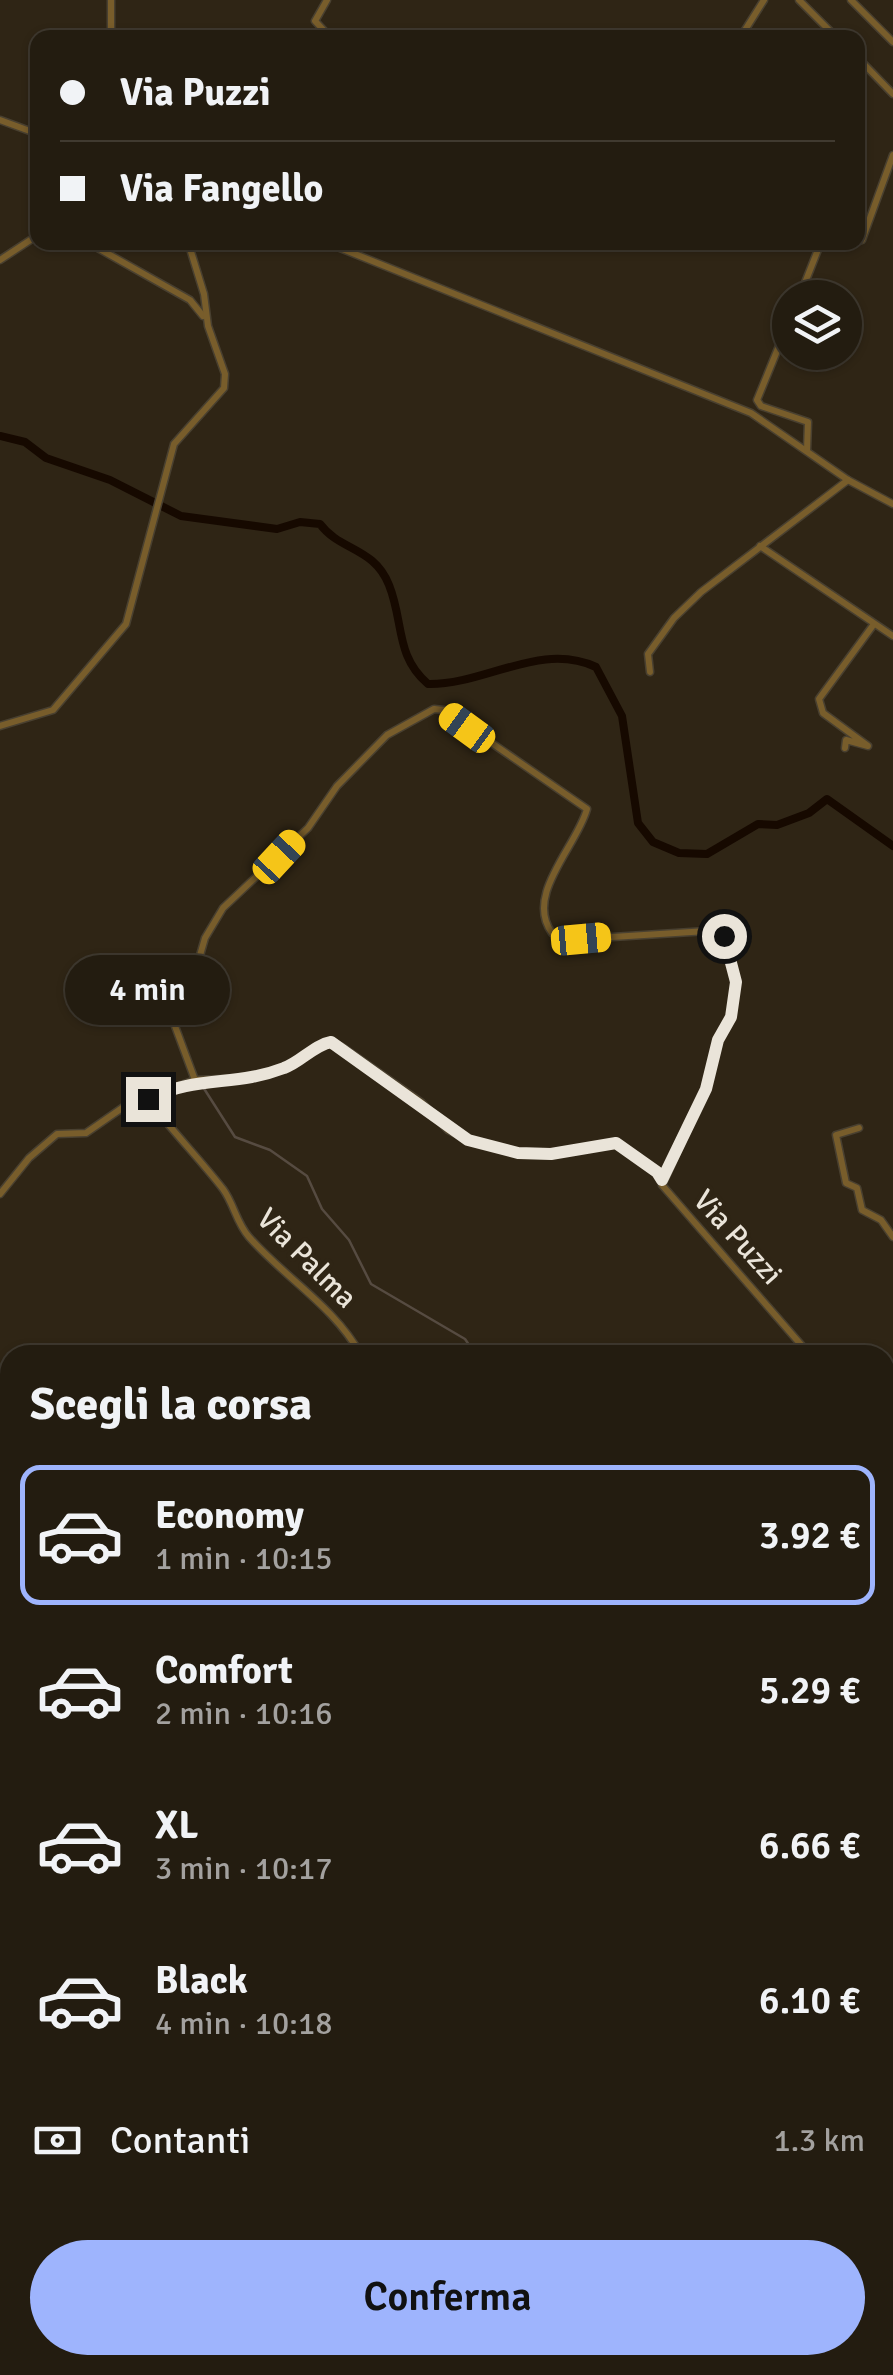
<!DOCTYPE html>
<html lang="it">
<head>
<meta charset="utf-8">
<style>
  :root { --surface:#231c10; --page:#2b2519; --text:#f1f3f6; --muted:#a3a19f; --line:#403a30; --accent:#9eb4fd }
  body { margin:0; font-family:Signika,sans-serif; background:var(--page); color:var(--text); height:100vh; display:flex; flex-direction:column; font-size:38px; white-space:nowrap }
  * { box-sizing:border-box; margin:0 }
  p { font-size:32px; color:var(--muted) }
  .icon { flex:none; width:55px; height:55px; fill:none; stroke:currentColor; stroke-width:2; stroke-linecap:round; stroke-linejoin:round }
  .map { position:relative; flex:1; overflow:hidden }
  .side { position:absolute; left:0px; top:1345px; width:895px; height:1030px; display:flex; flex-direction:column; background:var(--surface); border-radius:30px 30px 0 0; box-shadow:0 2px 8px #0004,0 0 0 2px var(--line) }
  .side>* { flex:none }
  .top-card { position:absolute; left:30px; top:30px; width:835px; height:220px; border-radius:20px; box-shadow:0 2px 8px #0004,0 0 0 2px var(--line); display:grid; align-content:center; height:220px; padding:0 30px; background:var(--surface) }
  .buttons { position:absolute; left:772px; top:280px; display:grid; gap:20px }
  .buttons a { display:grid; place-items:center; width:90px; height:90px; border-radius:50%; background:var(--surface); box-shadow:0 2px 8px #0004,0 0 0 2px var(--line); font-size:50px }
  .end { position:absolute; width:45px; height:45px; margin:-22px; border:12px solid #eae4d9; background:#111; box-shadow:0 0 0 5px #111 }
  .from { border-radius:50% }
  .bubble { position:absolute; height:70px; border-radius:35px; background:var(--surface); box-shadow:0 2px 8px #0004,0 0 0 2px var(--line); font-size:32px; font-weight:600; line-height:70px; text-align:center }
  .car { position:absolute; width:30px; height:60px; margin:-30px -15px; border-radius:12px; box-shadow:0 0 8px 2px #0007; background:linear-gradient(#f5c518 24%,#345 0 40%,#f5c518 0 76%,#345 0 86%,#f5c518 0) }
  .top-card b { display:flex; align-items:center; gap:35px; height:95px; font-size:38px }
  .top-card b+b { border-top:2px solid var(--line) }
  .top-card i { width:25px; height:25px; background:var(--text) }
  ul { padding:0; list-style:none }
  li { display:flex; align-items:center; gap:30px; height:140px; margin:0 20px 15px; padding:0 10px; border:5px solid transparent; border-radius:20px }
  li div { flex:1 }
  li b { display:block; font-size:38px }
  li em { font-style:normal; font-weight:600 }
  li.selected { border-color:var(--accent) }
  li>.icon { width:90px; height:90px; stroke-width:1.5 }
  h2 { padding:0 30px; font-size:45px; line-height:120px }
  .pay { display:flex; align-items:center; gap:25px; height:110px; padding:0 30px; font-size:38px }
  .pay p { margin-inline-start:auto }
  .cta { display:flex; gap:20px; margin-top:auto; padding:20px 30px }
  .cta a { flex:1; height:115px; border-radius:60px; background:var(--accent); color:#111; font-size:40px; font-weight:600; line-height:115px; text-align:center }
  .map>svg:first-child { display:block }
  .green { fill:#543b01 }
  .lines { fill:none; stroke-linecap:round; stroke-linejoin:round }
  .stream { stroke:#564b41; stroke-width:2.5 }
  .river { stroke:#160900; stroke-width:8 }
  .minor-casing { stroke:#494030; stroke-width:9 }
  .major-casing { stroke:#494030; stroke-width:11 }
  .highway-casing { stroke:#494030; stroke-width:14 }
  .minor { stroke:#785d2b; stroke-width:6 }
  .major { stroke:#c2943f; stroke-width:9 }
  .highway { stroke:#e1aa3f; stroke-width:11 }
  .rail { stroke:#ada599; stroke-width:2.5; stroke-dasharray:18 18; stroke-linecap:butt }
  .route { stroke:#eae4d9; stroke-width:12 }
  .labels { text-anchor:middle; stroke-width:8; stroke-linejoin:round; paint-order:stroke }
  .street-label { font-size:30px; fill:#eae4d9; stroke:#2f2515 }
</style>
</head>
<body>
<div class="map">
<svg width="893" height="2375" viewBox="0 0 893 2375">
  <rect width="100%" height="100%" fill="#2f2515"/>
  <!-- green -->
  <g class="green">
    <path d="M10,2099V2188L2,2194L10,2222V2272L0,2273V2105Z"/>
    <path d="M226,2365H368L358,2375H236Z"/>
  </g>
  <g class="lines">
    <!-- stream -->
    <g class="stream">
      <path d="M203,1087L235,1137L270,1150L307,1176L322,1209L349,1240L371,1284L465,1339L476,1355"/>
      <path d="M885,2011L893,2018"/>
      <path d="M0,2078L10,2086"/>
      <path d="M0,2334L10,2337"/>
      <path d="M107,2365L125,2375"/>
      <path d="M483,2365L507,2375"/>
    </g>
    <!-- river -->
    <path class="river" d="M0,436L25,442L46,458L110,480L181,516L277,529L300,522L320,524C340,551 374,547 389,585C404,622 395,656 428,684C486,685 540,641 596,667L622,716L638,823L653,842L679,853L707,854L758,824L777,825L809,813L827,799L893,846"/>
    <defs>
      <g id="minor">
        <path d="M111,0V38"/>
        <path d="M327,0L315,21L331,38"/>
        <path d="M799,0L837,38"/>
        <path d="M851,0L893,42"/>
        <path d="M740,38L764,0"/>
        <path d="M858,58L893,94"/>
        <path d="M0,120L38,134"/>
        <path d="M87,242L190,300L203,316"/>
        <path d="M325,242L751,413L848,480L893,504"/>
        <path d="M849,242L862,240L893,155"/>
        <path d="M0,260L38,235"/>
        <path d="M799,298L821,242"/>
        <path d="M790,319L757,400L761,406L808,422L807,450"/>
        <path d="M760,546L893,636"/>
        <path d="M650,672L648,654L674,618L701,592L848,480"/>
        <path d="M0,726L53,710L126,624L174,444L224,388L225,374L208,326L204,294L188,242"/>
        <path d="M845,748L846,740L868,746L823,713L819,699L874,624"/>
        <path d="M195,1080L172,1018L190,990L205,938L223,908L308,828L337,786L387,735L434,709L444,710L587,809C577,846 524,895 552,933L581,939L707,931L724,935L736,982L731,1017L718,1040L706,1089L662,1185L810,1355"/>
        <path d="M148,1099C171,1130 199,1158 223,1189C234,1204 236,1222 249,1237C285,1278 334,1306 361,1355"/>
        <path d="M859,1128L836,1135L846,1183L857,1188L862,1210L881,1220L893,1237"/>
        <path d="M0,1194L29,1158L57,1134L86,1133L125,1106L195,1080L253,1078L282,1069L327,1042L342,1047L422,1103L448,1130L469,1140L518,1153L551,1154L616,1143L657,1172L662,1180"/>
        <path d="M885,1448L893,1463"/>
        <path d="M885,1549L893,1474"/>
        <path d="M885,2026L893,2030"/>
        <path d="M885,2183L893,2174"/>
        <path d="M10,2190L4,2197L10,2219"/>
        <path d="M885,2204L893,2211"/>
        <path d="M612,2375L619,2365"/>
      </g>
      <g id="major">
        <path d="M885,1798L893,1790"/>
        <path d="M885,1891L893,1873"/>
        <path d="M0,2303L10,2300"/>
        <path d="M392,2375L409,2365"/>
      </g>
      <g id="highway">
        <path d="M885,1982L893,1971"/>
        <path d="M598,2375L605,2365"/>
      </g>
    </defs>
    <!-- minor casing -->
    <use href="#minor" class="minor-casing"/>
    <!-- major casing -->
    <use href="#major" class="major-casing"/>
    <!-- highway casing -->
    <use href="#highway" class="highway-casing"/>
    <!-- minor -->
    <use href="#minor" class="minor"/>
    <!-- major -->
    <use href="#major" class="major"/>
    <!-- highway -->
    <use href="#highway" class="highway"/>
    <!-- rail -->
    <g class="rail">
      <path d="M885,1797L893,1760"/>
      <path d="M364,2375L374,2365"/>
    </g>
  </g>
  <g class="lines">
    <!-- route -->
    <path class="route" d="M148,1099C197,1075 235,1087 284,1068C301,1062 314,1045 331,1042L468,1140L518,1153L551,1154L616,1143L657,1172L662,1180L706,1089L718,1040L731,1017L736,982L724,936"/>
  </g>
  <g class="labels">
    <!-- street labels -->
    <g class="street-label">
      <text transform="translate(738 1237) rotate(48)" y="10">Via Puzzi</text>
      <text transform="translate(307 1258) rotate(45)" y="10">Via Palma</text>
    </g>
  </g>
</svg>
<div class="buttons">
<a><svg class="icon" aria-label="layers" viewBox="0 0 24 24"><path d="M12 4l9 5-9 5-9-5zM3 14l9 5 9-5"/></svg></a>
</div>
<i class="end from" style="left:724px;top:936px"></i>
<i class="end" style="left:148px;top:1099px"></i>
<div class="bubble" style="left:65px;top:955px;width:165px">4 min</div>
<i class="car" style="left:467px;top:728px;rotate:306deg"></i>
<i class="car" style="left:279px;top:857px;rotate:43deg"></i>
<i class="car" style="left:581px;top:939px;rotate:85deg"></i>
<div class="top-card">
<b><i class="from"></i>Via Puzzi</b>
<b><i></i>Via Fangello</b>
</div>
<section class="side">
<h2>Scegli la corsa</h2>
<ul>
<li class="selected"><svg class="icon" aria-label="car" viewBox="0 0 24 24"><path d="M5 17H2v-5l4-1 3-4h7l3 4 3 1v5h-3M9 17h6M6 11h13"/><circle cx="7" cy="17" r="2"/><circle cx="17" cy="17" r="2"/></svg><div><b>Economy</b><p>1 min · 10:15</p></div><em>3.92 €</em></li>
<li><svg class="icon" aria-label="car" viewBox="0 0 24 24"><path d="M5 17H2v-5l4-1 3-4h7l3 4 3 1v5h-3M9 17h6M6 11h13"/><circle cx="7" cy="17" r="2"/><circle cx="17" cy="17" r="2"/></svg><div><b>Comfort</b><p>2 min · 10:16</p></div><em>5.29 €</em></li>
<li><svg class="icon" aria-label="car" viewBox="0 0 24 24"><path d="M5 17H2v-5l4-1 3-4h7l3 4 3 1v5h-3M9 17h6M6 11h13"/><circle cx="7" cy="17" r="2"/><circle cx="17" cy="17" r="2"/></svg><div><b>XL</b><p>3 min · 10:17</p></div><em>6.66 €</em></li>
<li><svg class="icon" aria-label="car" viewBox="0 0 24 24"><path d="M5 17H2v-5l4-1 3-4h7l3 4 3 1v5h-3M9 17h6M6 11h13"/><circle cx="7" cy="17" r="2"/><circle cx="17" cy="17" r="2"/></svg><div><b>Black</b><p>4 min · 10:18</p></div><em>6.10 €</em></li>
</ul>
<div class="pay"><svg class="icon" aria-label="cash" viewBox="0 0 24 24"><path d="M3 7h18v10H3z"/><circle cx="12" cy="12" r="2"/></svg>Contanti<p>1.3 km</p></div>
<div class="cta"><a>Conferma</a></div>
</section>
</div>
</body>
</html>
